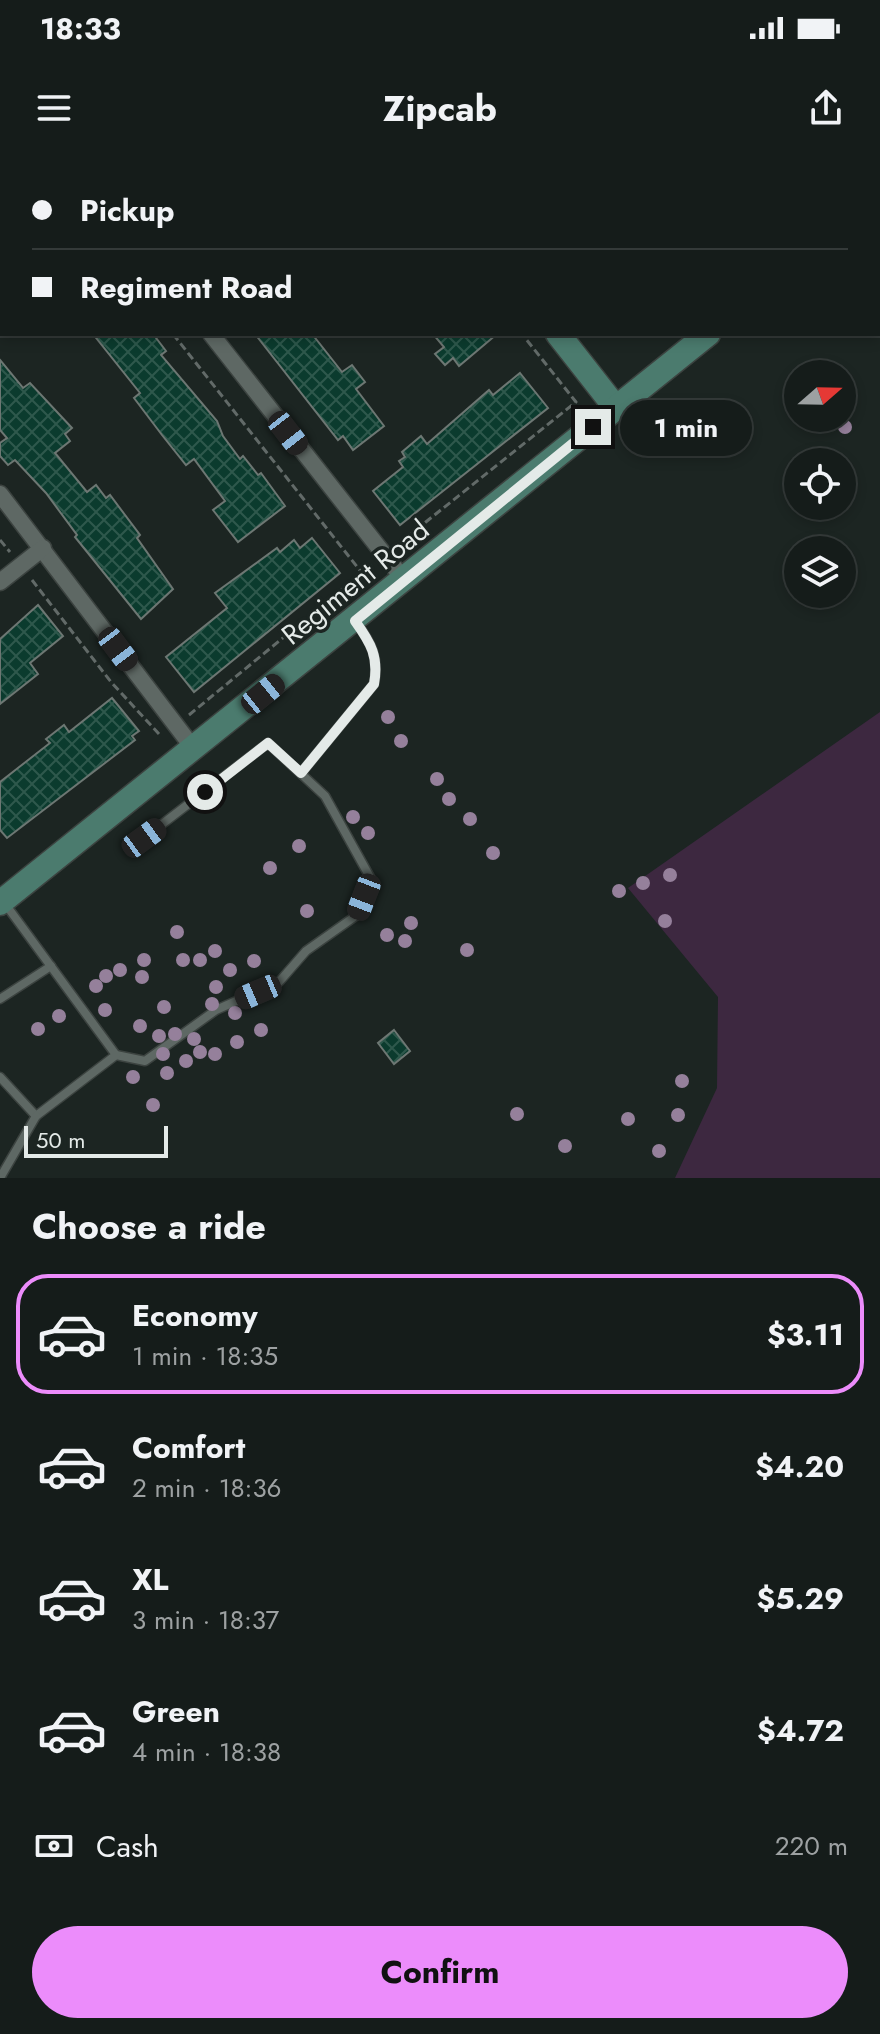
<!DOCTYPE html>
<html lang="en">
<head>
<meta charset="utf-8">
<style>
  :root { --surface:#151c1a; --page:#1e2523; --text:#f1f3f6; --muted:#9da1a2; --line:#343a39; --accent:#ec8cfb }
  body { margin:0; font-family:Jost,sans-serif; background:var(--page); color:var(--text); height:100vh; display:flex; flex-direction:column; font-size:30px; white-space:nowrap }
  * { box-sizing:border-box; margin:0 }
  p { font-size:26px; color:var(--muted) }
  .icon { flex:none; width:44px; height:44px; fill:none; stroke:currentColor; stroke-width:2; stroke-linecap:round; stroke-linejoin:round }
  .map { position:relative; height:1018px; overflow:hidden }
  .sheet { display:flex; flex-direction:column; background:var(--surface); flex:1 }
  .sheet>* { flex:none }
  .hud { position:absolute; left:0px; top:0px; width:880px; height:176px; box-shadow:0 4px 12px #0003,0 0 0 2px var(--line); display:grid; align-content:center; height:176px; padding:0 32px; background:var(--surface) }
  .needle { width:52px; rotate:70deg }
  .tools { position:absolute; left:784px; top:200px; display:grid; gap:16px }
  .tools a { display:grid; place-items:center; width:72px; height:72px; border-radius:50%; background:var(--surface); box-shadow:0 4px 12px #0003,0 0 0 2px var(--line); font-size:40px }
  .scale { position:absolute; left:24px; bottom:20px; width:144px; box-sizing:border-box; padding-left:8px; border:4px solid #e4eae8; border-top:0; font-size:22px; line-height:28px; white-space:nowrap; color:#e4eae8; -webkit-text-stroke:6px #1c2522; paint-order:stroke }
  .end { position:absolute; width:36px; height:36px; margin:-18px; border:10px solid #e4eae8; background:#111; box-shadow:0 0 0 4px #111 }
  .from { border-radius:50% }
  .bubble { position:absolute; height:56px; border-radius:28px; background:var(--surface); box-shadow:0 4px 12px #0003,0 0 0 2px var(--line); font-size:26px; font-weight:700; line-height:56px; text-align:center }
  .car { position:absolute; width:24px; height:48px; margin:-24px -12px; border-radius:10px; box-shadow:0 0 6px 2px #0007; background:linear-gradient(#222 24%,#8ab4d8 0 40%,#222 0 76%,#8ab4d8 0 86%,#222 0) }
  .hud b { display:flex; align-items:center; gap:28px; height:76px; font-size:30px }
  .hud b+b { border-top:2px solid var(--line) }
  .hud i { width:20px; height:20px; background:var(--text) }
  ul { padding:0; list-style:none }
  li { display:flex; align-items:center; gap:24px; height:120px; margin:0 16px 12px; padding:0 16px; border:4px solid transparent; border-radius:32px }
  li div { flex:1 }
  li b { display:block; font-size:30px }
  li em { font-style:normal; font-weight:700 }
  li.current { border-color:var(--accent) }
  li>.icon { width:72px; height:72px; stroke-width:1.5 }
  h2 { padding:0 32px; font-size:36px; line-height:96px }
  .pay { display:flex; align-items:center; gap:20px; height:88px; padding:0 32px; font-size:30px }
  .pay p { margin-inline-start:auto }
  .cta { display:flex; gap:16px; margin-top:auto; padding:16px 32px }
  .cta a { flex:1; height:92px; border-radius:48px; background:var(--accent); color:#111; font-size:32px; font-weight:700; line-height:92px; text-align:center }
  .status { display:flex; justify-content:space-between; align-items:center; height:56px; padding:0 40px; background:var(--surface); direction:ltr }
  .status svg { height:22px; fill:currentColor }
  header { display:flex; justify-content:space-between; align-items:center; height:104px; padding:0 32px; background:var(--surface); font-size:36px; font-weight:700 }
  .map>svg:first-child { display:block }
  .grass { fill:#3d2840 }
  .building { fill:url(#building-cross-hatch); stroke:#6d7773; stroke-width:2 }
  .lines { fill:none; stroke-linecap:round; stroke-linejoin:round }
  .lane-casing { stroke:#3c4340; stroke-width:11 }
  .street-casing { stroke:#3c4340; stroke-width:19 }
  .secondary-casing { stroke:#3c4340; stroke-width:27 }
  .path { stroke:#626a68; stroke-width:3; stroke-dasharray:8 4; stroke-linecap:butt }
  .lane { stroke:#5e6864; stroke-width:8 }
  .street { stroke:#5e6864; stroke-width:16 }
  .secondary { stroke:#4b7b6e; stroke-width:24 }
  .tree { fill:#95809b }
  .route { stroke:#e4eae8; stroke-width:10 }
  .labels { text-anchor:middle; stroke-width:7; stroke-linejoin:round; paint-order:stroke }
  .street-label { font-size:28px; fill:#e4eae8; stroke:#1c2522 }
</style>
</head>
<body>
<div class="status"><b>18:33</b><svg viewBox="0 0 49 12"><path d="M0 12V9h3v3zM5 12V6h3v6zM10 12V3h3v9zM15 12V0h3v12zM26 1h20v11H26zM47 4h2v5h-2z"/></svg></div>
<header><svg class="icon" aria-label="menu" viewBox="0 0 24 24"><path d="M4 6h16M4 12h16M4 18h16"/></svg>Zipcab<svg class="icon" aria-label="share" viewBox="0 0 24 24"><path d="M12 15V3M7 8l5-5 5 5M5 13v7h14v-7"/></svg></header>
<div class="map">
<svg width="880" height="1018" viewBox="0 0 880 1018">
  <defs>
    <pattern id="building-cross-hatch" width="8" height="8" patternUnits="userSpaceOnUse" patternTransform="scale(2)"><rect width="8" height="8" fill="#0b3b2e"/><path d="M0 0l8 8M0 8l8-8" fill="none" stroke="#2e584c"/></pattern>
  </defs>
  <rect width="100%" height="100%" fill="#1c2522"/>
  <!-- grass -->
  <path class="grass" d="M880,552V1018H675L717,928L718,837L628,728Z"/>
  <!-- building -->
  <g class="building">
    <path d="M93,174H153L166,191L161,195L217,261L223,276L240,299L243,296L258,315L261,313L285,346L238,382L213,350L225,341L194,299L186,305L162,275L134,238L140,233Z"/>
    <path d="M255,174H312L342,212L352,205L365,222L356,229L384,266L353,290L343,276L338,280Z"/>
    <path d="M433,174H497L459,206L453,198L445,205L435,194L444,187Z"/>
    <path d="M0,200L23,228L30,223L72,268L65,274L70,281L55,293L87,332L96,325L106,338L110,335L140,375L137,378L173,429L141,459L75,377L77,375L46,333L15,300L8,305L0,296V283L7,278L0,270Z"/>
    <path d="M520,213L548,248L400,365L373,331L403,307L399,301L405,297L402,292L421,276L427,284L489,230L493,235Z"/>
    <path d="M312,378L340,413L194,532L166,497L227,448L215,433L277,388L280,392L294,380L300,388Z"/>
    <path d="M38,445L63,476L30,503L38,514L0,544V479Z"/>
    <path d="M112,538L139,571L132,576L135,580L7,678L0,670V622L50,583L46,579L64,565L69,572Z"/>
    <path d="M394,870L410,891L394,904L378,883Z"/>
  </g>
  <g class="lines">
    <defs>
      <g id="lane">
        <path d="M301,613L374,524C379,498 372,484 356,462"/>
        <path d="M0,839L51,806"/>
        <path d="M116,895L145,901L216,850L279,822L306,791L357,755L371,719L325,636L268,583L144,678"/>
        <path d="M0,917L36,956L116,895L6,745"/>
        <path d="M0,1018L36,956"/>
      </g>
      <g id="street">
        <path d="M74,0L76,2"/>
        <path d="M808,0L810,2"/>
        <path d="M211,174L405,421"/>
        <path d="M0,334L194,589"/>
        <path d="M0,422L43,388"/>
      </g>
      <g id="secondary">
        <path d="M420,0L422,2"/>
        <path d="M878,36L880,35"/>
        <path d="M558,174L616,248"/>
        <path d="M0,743L708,174"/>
      </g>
    </defs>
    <!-- lane casing -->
    <use href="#lane" class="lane-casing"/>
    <!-- street casing -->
    <use href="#street" class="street-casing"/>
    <!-- secondary casing -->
    <use href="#secondary" class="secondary-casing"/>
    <!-- path -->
    <g class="path">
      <path d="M36,0L37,2"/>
      <path d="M384,0L386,2"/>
      <path d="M173,174L362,413L372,405"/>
      <path d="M0,380L10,392"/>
      <path d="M397,385L576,242L522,174"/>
      <path d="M32,420L111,522L159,574"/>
      <path d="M189,555L362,413"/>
    </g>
    <!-- lane -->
    <use href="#lane" class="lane"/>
    <!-- street -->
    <use href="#street" class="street"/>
    <!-- secondary -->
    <use href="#secondary" class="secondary"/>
  </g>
  <!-- trees -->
  <g class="tree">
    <circle cx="845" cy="267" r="7"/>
    <circle cx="388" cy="557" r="7"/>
    <circle cx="401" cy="581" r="7"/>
    <circle cx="437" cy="619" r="7"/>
    <circle cx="449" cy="639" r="7"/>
    <circle cx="353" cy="657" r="7"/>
    <circle cx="470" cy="659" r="7"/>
    <circle cx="368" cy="673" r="7"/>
    <circle cx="299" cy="686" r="7"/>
    <circle cx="493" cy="693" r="7"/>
    <circle cx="270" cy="708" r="7"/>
    <circle cx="670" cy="715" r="7"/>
    <circle cx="643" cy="723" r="7"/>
    <circle cx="619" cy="731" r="7"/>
    <circle cx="307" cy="751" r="7"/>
    <circle cx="665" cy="761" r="7"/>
    <circle cx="411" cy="763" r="7"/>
    <circle cx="177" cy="772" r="7"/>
    <circle cx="387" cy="775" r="7"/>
    <circle cx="405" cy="781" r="7"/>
    <circle cx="467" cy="790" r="7"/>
    <circle cx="215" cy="791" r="7"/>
    <circle cx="144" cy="800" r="7"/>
    <circle cx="183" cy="800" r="7"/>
    <circle cx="200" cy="800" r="7"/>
    <circle cx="254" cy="801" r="7"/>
    <circle cx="120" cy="810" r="7"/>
    <circle cx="230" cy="810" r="7"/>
    <circle cx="106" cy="816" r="7"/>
    <circle cx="142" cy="817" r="7"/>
    <circle cx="96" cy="826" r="7"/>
    <circle cx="216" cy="827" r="7"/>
    <circle cx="212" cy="844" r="7"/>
    <circle cx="164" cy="847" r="7"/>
    <circle cx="105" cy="850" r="7"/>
    <circle cx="235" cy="853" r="7"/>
    <circle cx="59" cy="856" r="7"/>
    <circle cx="140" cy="866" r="7"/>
    <circle cx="38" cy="869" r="7"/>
    <circle cx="261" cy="870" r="7"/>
    <circle cx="175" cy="874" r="7"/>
    <circle cx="159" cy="876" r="7"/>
    <circle cx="194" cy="879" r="7"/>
    <circle cx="237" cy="882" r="7"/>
    <circle cx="200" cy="892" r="7"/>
    <circle cx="163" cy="894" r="7"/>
    <circle cx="215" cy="894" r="7"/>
    <circle cx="186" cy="901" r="7"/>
    <circle cx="167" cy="913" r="7"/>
    <circle cx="133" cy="917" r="7"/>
    <circle cx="682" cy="921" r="7"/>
    <circle cx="153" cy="945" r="7"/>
    <circle cx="517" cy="954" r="7"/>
    <circle cx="678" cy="955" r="7"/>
    <circle cx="628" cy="959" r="7"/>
    <circle cx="565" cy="986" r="7"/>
    <circle cx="659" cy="991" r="7"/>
  </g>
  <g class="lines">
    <!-- route -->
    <path class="route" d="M205,632L268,583L301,613L374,524C379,497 371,483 355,461L593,267"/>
  </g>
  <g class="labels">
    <!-- street labels -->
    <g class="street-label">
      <text transform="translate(355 422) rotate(-39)" y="10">Regiment Road</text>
    </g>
  </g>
</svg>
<div class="tools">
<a><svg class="needle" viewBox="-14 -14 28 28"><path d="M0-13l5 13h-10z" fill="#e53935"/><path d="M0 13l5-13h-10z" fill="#9da1a2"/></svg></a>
<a><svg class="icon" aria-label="locate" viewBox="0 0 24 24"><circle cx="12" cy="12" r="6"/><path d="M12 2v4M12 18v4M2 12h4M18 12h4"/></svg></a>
<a><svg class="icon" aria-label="layers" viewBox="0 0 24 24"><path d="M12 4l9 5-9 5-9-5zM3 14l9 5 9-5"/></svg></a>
</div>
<div class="scale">50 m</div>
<i class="end from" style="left:205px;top:632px"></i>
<i class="end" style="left:593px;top:267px"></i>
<div class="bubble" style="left:620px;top:240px;width:132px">1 min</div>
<i class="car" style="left:288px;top:273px;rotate:142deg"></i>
<i class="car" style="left:118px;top:489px;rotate:143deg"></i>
<i class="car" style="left:263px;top:534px;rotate:51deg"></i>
<i class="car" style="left:144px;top:678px;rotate:54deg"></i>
<i class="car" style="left:364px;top:737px;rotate:201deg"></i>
<i class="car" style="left:258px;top:832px;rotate:247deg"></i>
<div class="hud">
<b><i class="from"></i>Pickup</b>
<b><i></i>Regiment Road</b>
</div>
</div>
<section class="sheet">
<h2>Choose a ride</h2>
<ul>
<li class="current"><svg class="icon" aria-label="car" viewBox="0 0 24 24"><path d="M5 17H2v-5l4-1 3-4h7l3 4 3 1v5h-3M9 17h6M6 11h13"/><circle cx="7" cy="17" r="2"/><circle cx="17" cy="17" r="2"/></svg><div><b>Economy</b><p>1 min · 18:35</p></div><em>$3.11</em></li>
<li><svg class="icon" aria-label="car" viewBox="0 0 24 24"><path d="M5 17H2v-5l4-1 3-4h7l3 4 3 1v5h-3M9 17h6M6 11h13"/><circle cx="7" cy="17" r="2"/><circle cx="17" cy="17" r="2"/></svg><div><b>Comfort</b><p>2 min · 18:36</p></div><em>$4.20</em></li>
<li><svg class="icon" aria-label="car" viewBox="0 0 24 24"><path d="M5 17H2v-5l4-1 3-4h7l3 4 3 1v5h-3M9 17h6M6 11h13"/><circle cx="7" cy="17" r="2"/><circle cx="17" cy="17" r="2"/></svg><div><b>XL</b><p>3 min · 18:37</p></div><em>$5.29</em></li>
<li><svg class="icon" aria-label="car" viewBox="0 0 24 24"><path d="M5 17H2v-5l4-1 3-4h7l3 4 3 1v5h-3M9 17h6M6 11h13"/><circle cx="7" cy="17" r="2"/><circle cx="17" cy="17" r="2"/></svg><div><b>Green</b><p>4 min · 18:38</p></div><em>$4.72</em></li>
</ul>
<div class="pay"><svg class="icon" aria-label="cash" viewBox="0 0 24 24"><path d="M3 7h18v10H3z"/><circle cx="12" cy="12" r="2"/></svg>Cash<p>220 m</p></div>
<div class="cta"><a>Confirm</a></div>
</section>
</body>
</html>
